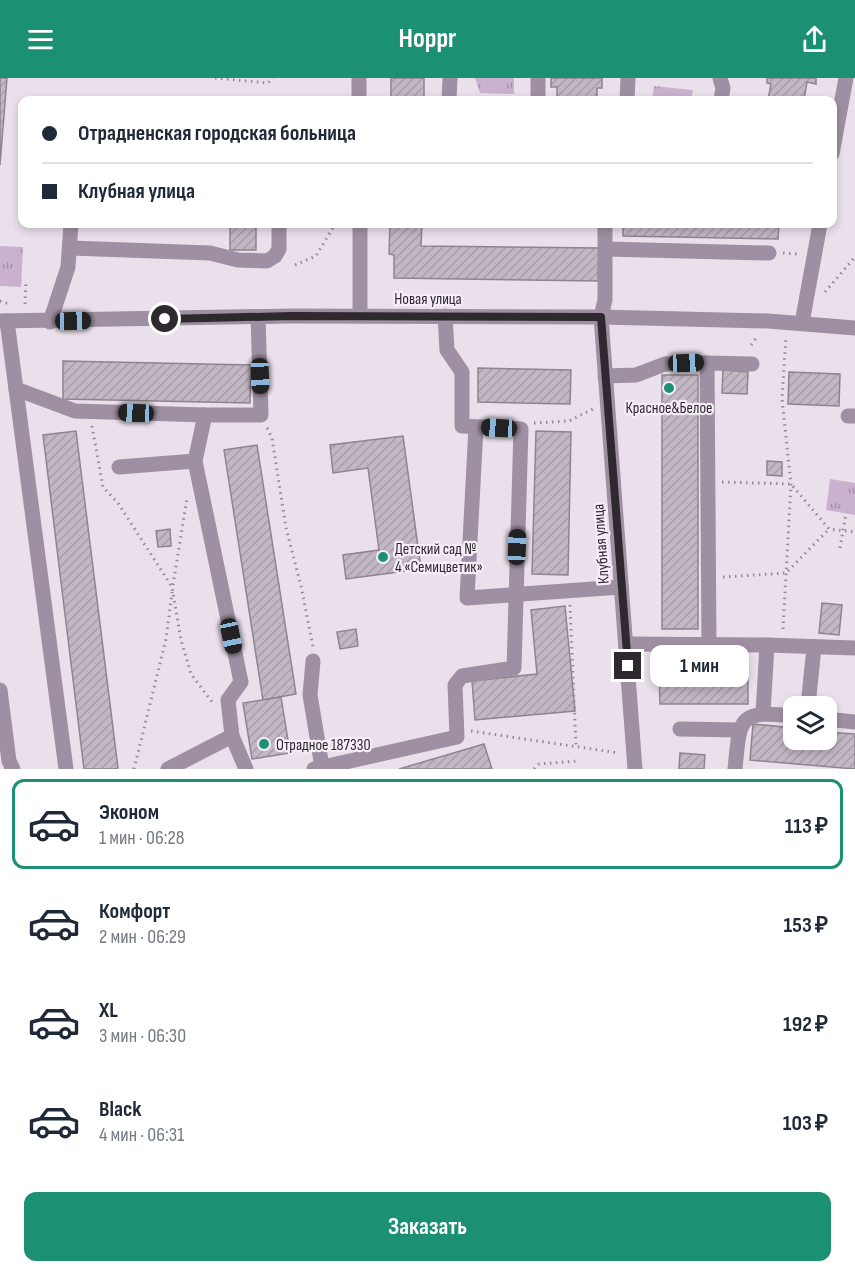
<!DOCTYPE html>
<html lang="ru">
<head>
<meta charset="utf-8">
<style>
  :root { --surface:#fff; --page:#f6f6f7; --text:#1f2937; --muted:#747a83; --line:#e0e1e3; --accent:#1c9072 }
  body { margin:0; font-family:"Sofia Sans Condensed",sans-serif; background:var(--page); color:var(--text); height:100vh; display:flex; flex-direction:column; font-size:22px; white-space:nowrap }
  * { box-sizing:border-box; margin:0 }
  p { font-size:20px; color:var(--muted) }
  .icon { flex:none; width:33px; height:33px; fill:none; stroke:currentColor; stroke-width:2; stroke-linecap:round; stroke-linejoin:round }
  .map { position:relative; height:691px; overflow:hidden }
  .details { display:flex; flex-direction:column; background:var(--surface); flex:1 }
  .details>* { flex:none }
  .guide { position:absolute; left:18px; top:18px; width:819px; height:132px; border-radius:12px; box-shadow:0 3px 9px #0003; display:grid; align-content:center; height:132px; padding:0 24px; background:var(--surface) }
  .controls { position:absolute; left:783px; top:618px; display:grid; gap:12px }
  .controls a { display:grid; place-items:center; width:54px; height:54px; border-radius:12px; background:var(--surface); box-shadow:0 3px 9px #0003; font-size:30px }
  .end { position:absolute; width:27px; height:27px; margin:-14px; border:8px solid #2d292e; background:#fff; box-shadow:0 0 0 3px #fff }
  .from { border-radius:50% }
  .bubble { position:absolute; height:42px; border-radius:12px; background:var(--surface); box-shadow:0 3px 9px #0003; font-size:20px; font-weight:700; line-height:42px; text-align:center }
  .car { position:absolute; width:18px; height:36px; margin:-18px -9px; border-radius:8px; box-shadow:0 0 4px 2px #0007; background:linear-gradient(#222 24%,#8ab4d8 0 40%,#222 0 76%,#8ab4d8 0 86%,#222 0) }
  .guide b { display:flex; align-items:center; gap:21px; height:57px; font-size:22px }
  .guide b+b { border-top:2px solid var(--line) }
  .guide i { width:15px; height:15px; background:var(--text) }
  ul { padding:10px 0 0; list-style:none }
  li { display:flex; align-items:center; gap:18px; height:90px; margin:0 12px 9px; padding:0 12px; border:3px solid transparent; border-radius:12px }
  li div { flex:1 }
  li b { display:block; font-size:22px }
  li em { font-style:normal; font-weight:700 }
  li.on { border-color:var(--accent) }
  li>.icon { width:54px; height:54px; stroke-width:1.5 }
  .cta { display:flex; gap:12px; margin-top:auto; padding:12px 24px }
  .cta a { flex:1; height:69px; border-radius:12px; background:var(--accent); color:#fff; font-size:24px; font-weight:700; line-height:69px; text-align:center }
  header { display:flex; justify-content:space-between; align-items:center; height:78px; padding:0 24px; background:var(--accent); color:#fff; font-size:27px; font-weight:700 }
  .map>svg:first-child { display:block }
  .park { fill:url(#park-tufts) }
  .building { fill:url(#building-hatch); stroke:#8d848f; stroke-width:1.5 }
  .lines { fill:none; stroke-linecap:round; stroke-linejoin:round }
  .path { stroke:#918a92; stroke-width:3; stroke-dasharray:1.5 4.5; stroke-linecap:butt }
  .minor { stroke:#9f8fa2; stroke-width:15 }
  .route { stroke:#2d292e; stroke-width:8 }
  .poi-dot { fill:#1c9072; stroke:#f7edf9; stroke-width:2 }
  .labels { text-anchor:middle; stroke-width:4.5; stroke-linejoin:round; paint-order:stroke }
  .street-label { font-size:16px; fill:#2d292e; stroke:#f7edf9 }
  .poi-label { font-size:16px; fill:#2d292e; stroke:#f7edf9; text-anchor:start }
</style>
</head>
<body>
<header><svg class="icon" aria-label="menu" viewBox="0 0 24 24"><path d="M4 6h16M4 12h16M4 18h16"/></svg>Hoppr<svg class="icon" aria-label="share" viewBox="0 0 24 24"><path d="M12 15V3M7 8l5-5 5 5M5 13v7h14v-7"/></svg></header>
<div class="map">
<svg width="855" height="691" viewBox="0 0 855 691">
  <defs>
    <pattern id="park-tufts" width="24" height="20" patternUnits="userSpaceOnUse" patternTransform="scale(1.5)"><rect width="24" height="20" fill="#cbb1d0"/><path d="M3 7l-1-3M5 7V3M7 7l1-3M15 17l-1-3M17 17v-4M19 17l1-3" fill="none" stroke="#a590a9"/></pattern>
    <pattern id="building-hatch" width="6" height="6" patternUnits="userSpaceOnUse" patternTransform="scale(1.5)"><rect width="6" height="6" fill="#c2b8c4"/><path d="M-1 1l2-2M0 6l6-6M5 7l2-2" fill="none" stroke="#a79ea9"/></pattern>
  </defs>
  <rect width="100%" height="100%" fill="#eae0ec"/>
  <!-- park -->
  <g class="park">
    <path d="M475,0H514V16L480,15Z"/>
    <path d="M654,8L693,12L691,22H652Z"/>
    <path d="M0,168L23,169L21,209L0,208Z"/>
    <path d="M830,401L855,405V437L826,432Z"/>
  </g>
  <!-- building -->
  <g class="building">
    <path d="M0,0H7L0,87Z"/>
    <rect x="391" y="0" width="33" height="22"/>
    <path d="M551,0H602V10H597V22H557V9H551Z"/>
    <path d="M767,0H816V6L807,4L804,21L808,22H768L771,6L767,5Z"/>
    <rect x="230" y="146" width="26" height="26"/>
    <path d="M390,146H422L421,168L599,170L598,203L394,200V177L389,176Z"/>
    <path d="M623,146H779L778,161L623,158Z"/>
    <path d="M63,283L251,287L250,325L63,321Z"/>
    <path d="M478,290L571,292L570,326L478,324Z"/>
    <path d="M723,292L748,294L747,316L722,315Z"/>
    <path d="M789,294L840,296L839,328L788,326Z"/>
    <rect x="662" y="297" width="36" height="254"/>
    <path d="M76,353L118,690L113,691H84L43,357Z"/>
    <path d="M536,353L571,354L568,497L532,496Z"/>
    <path d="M403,358L421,491L346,501L343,477L379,472L368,390L333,395L330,367Z"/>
    <path d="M257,367L296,616L263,622L224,372Z"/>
    <path d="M767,383L782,384V398L767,397Z"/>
    <path d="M170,451L171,468L158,469L156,453Z"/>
    <path d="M822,525L842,527L839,557L819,555Z"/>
    <path d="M565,528L575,633L475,642L472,603L537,596L531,532Z"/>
    <path d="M356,551L358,568L340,571L337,554Z"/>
    <path d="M748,593V626H660L659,594Z"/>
    <path d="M281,619L290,675L252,681L243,625Z"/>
    <path d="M753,646L794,650V662H826V654L855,656V691L750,682Z"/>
    <path d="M484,666L492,691H399Z"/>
    <path d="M680,675L705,677L704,691H679Z"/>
  </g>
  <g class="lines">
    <!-- path -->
    <g class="path">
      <path d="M215,0L268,5L273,0"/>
      <path d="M783,175L798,176"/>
      <path d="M295,187L316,178L335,146"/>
      <path d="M825,214L855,179"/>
      <path d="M0,223L9,226"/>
      <path d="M25,226L26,202"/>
      <path d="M751,267L757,259"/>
      <path d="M534,345L569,343L593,331"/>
      <path d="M92,348L103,409L118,425L172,509L181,562L191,596L212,624"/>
      <path d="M267,350L272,360L286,450L301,508L313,569"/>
      <path d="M722,404L791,406L829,451L855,454"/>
      <path d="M840,470L846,435"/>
      <path d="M723,499L786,495L829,451"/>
      <path d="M173,507L187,420"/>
      <path d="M570,527L576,669"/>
      <path d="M783,551L791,406L782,321L786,258"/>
      <path d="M471,653L619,675"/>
      <path d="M134,691L166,561L172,514"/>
      <path d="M534,691L539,686L577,683"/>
    </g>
    <!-- minor -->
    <g class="minor">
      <path d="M359,0V22"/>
      <path d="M720,0L723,10L721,22"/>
      <path d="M449,22L450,0"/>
      <path d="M538,22V0"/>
      <path d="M627,22L628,0"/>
      <path d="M832,76L846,0"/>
      <path d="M360,146V238"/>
      <path d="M605,146V222L601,239L635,691"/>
      <path d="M70,170L210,175L238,182L267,183L275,178L279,171V146"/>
      <path d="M605,171L769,175"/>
      <path d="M0,243L292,238L601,239L768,243L855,250"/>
      <path d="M7,243L16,311L75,333L205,337"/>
      <path d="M50,244L68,189L71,146"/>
      <path d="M802,245L820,146"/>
      <path d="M605,298L636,297L665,286L707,285"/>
      <path d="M16,311L66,691"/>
      <path d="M848,338H855"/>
      <path d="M476,349L467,520L621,509"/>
      <path d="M119,389L195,383"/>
      <path d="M626,566L767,567L763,635"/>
      <path d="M709,567L707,285L752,286"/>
      <path d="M767,567L855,570"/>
      <path d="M313,583L310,617L322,689"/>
      <path d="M0,612L9,683L13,691"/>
      <path d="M808,628L814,569"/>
      <path d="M826,641L855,644"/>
      <path d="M680,651L739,652"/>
      <path d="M232,658L228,622L241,604L195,383L205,337H261L258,239"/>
      <path d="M168,691L232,658L246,691"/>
      <path d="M314,691L457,659L455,607L462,598L514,590L521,351L462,348V294L447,272L445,238"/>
      <path d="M735,691C740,639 738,632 794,638"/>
    </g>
  </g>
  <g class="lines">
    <!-- route -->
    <path class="route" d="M165,241L292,238L601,239L628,588"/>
  </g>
  <!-- markers -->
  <g class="poi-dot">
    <circle cx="669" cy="310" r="6"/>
    <circle cx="383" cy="479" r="6"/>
    <circle cx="264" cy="666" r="6"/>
  </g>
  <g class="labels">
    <!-- street labels -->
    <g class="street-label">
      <text x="428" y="226">Новая улица</text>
      <text transform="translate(600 466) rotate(-94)" y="6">Клубная улица</text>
    </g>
    <!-- poi labels -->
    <g class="poi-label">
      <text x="669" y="335" text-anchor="middle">Красное&amp;Белое</text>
      <text x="395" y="476">Детский сад №<tspan x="395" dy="18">4 «Семицветик»</tspan></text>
      <text x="276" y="672">Отрадное 187330</text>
    </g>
  </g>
</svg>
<div class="controls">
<a><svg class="icon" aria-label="layers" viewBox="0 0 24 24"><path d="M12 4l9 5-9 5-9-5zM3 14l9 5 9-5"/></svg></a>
</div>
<i class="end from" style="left:165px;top:241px"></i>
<i class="end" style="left:628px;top:588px"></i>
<div class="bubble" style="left:650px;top:567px;width:99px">1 мин</div>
<i class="car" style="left:73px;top:243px;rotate:89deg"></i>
<i class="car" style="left:686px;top:285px;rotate:88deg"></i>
<i class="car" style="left:260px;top:298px;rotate:178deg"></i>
<i class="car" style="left:136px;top:335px;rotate:272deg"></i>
<i class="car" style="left:499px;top:350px;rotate:273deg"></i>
<i class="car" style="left:517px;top:469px;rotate:2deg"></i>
<i class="car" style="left:231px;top:558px;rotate:168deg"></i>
<div class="guide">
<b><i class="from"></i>Отрадненская городская больница</b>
<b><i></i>Клубная улица</b>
</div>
</div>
<section class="details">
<ul>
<li class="on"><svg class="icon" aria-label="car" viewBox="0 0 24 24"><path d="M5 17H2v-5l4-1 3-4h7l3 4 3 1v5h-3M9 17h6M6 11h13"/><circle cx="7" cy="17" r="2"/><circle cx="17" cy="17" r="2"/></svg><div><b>Эконом</b><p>1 мин · 06:28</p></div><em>113 ₽</em></li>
<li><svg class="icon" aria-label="car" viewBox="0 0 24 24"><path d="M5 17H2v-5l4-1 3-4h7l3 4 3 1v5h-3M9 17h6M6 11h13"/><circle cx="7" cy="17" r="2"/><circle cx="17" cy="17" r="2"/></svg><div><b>Комфорт</b><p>2 мин · 06:29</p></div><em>153 ₽</em></li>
<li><svg class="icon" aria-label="car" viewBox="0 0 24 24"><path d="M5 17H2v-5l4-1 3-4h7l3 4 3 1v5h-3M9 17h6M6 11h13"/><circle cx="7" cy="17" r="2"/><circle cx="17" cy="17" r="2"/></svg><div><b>XL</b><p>3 мин · 06:30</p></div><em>192 ₽</em></li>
<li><svg class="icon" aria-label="car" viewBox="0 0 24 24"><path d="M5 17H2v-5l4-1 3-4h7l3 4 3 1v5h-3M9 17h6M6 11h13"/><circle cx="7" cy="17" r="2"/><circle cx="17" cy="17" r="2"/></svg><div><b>Black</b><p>4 мин · 06:31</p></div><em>103 ₽</em></li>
</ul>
<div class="cta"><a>Заказать</a></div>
</section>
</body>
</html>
